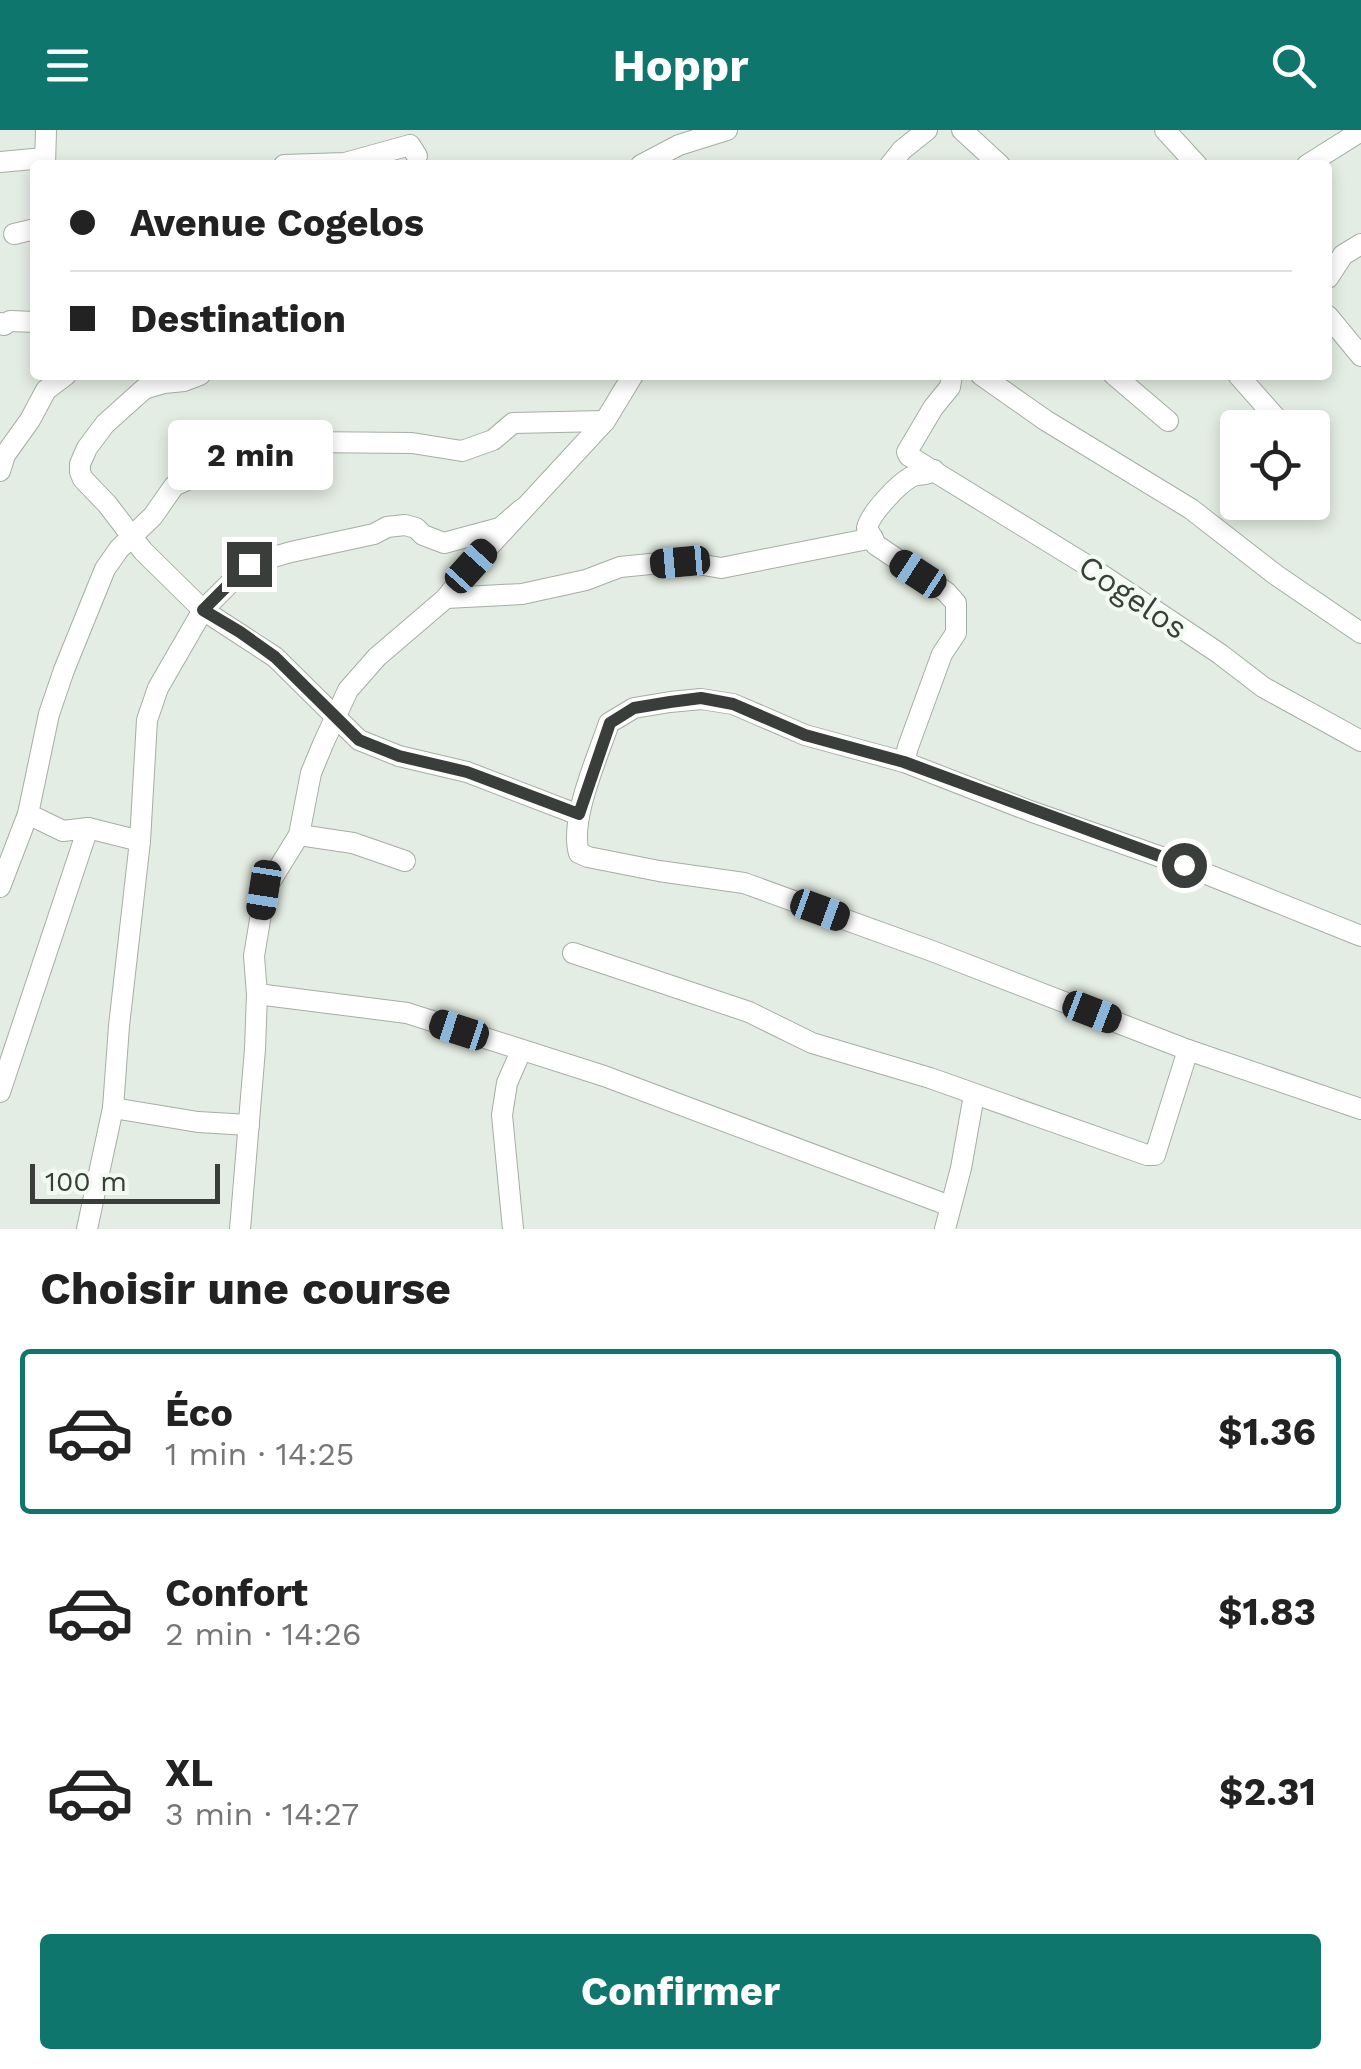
<!DOCTYPE html>
<html lang="fr">
<head>
<meta charset="utf-8">
<style>
  :root { --surface:#fff; --page:#f2f2f2; --text:#222; --muted:#767676; --line:#e0e0e0; --accent:#0f766e }
  body { margin:0; font-family:"Work Sans",sans-serif; background:var(--page); color:var(--text); height:100vh; display:flex; flex-direction:column; font-size:38px; white-space:nowrap }
  * { box-sizing:border-box; margin:0 }
  p { font-size:32px; color:var(--muted) }
  .icon { flex:none; width:55px; height:55px; fill:none; stroke:currentColor; stroke-width:2; stroke-linecap:round; stroke-linejoin:round }
  .map { position:relative; height:1099px; overflow:hidden }
  .sheet { display:flex; flex-direction:column; background:var(--surface); flex:1 }
  .sheet>* { flex:none }
  .hud { position:absolute; left:30px; top:30px; width:1302px; height:220px; border-radius:10px; box-shadow:0 5px 15px #0003; display:grid; align-content:center; height:220px; padding:0 40px; background:var(--surface) }
  .buttons { position:absolute; left:1220px; top:280px; display:grid; gap:20px }
  .buttons a { display:grid; place-items:center; width:110px; height:110px; border-radius:10px; background:var(--surface); box-shadow:0 5px 15px #0003; font-size:50px }
  .scale { position:absolute; left:30px; bottom:25px; width:190px; box-sizing:border-box; padding-left:10px; border:5px solid #3a3e3a; border-top:0; font-size:28px; line-height:35px; white-space:nowrap; color:#3a3e3a; -webkit-text-stroke:8px #f1fbf0; paint-order:stroke }
  .end { position:absolute; width:45px; height:45px; margin:-22px; border:12px solid #3a3e3a; background:#fff; box-shadow:0 0 0 5px #fff }
  .from { border-radius:50% }
  .bubble { position:absolute; height:70px; border-radius:10px; background:var(--surface); box-shadow:0 5px 15px #0003; font-size:32px; font-weight:700; line-height:70px; text-align:center }
  .car { position:absolute; width:30px; height:60px; margin:-30px -15px; border-radius:12px; box-shadow:0 0 8px 2px #0007; background:linear-gradient(#222 24%,#8ab4d8 0 40%,#222 0 76%,#8ab4d8 0 86%,#222 0) }
  .hud b { display:flex; align-items:center; gap:35px; height:95px; font-size:38px }
  .hud b+b { border-top:2px solid var(--line) }
  .hud i { width:25px; height:25px; background:var(--text) }
  ul { padding:0; list-style:none }
  li { display:flex; align-items:center; gap:30px; height:165px; margin:0 20px 15px; padding:0 20px; border:5px solid transparent; border-radius:10px }
  li div { flex:1 }
  li b { display:block; font-size:38px }
  li em { font-style:normal; font-weight:700 }
  li.on { border-color:var(--accent) }
  li>.icon { width:90px; height:90px; stroke-width:1.5 }
  h2 { padding:0 40px; font-size:45px; line-height:120px }
  .button { display:flex; gap:20px; margin-top:auto; padding:20px 40px }
  .button a { flex:1; height:115px; border-radius:10px; background:var(--accent); color:#fff; font-size:40px; font-weight:700; line-height:115px; text-align:center }
  header { display:flex; justify-content:space-between; align-items:center; height:130px; padding:0 40px; background:var(--accent); color:#fff; font-size:45px; font-weight:700 }
  .map>svg:first-child { display:block }
  .lines { fill:none; stroke-linecap:round; stroke-linejoin:round }
  .minor-casing { stroke:#a5aea4; stroke-width:22 }
  .minor { stroke:#fff; stroke-width:20 }
  .route { stroke:#3a3e3a; stroke-width:12 }
  .labels { text-anchor:middle; stroke-width:8; stroke-linejoin:round; paint-order:stroke }
  .street-label { font-size:32px; fill:#3a3e3a; stroke:#f1fbf0 }
</style>
</head>
<body>
<header><svg class="icon" aria-label="menu" viewBox="0 0 24 24"><path d="M4 6h16M4 12h16M4 18h16"/></svg>Hoppr<svg class="icon" aria-label="search" viewBox="0 0 24 24"><circle cx="10" cy="10" r="6"/><path d="M15 15l6 6"/></svg></header>
<div class="map">
<svg width="1361" height="1099" viewBox="0 0 1361 1099">
  <rect width="100%" height="100%" fill="#e4ede3"/>
  <g class="lines">
    <defs>
      <g id="minor">
        <path d="M962,0L1000,35"/>
        <path d="M1165,0L1197,35"/>
        <path d="M0,32L44,28"/>
        <path d="M45,35L46,0"/>
        <path d="M284,35L345,33L410,15L417,26"/>
        <path d="M641,35L679,15L727,0"/>
        <path d="M890,35L902,20L927,0"/>
        <path d="M1307,35L1361,1"/>
        <path d="M14,104L35,99"/>
        <path d="M1328,148L1343,125L1361,114"/>
        <path d="M1328,186L1361,226"/>
        <path d="M0,193L4,195L10,191L35,192"/>
        <path d="M200,245L184,251L164,253L144,259L105,294L87,318L80,334V342L83,349L107,374L143,421L203,480L275,527L359,610L399,626L467,642L579,685"/>
        <path d="M952,245L950,257L933,278L907,322L909,326L1093,439L1220,524L1263,557L1361,611"/>
        <path d="M981,245L1045,290L1191,379L1276,445L1361,503"/>
        <path d="M1114,245L1168,291"/>
        <path d="M1238,245L1285,298"/>
        <path d="M0,341L5,325L30,290L46,260L66,245"/>
        <path d="M446,468L522,464L586,450L620,437L680,431L721,438L873,408"/>
        <path d="M904,632L908,617L942,524L956,503V473L946,462L876,415L867,398C870,384 897,355 911,347C920,342 924,348 934,340"/>
        <path d="M28,684L63,701L88,698L140,711"/>
        <path d="M299,705L353,713L405,731"/>
        <path d="M0,757L28,684L49,584L64,540L105,439L119,419L153,386L174,356L248,322L303,312L412,313L462,321L493,310L513,293L605,291"/>
        <path d="M1361,806L1184,735L1030,681L904,632L805,605L733,574L701,569L670,572L634,578L609,593C598,626 569,690 579,723L588,727L659,741L744,753L932,821L1188,920L1361,979"/>
        <path d="M573,823L749,882L812,913L930,948L1147,1025H1155L1188,920"/>
        <path d="M257,864L407,883L604,946L950,1076"/>
        <path d="M0,962L88,698"/>
        <path d="M113,978L198,992L249,995"/>
        <path d="M87,1099L113,978L119,896L140,711L147,590L158,558L203,480L249,434L291,422L374,404L387,397L405,395L416,398L423,405L444,413L500,398L522,379"/>
        <path d="M240,1099L255,919L257,864L254,826L265,760L299,705L311,643L323,614L348,560L377,527L446,468L471,436L605,291L633,245"/>
        <path d="M513,1099L502,985L507,953L521,921"/>
        <path d="M945,1099L961,1038L974,965"/>
      </g>
    </defs>
    <!-- minor casing -->
    <use href="#minor" class="minor-casing"/>
    <!-- minor -->
    <use href="#minor" class="minor"/>
  </g>
  <g class="lines">
    <!-- route -->
    <path class="route" d="M249,434L203,480L240,502L275,527L359,610L399,626L467,642L579,684L610,593L634,578L670,572L701,568L733,574L805,605L904,632L1184,735"/>
  </g>
  <g class="labels">
    <!-- street labels -->
    <g class="street-label">
      <text transform="translate(1133 467) rotate(34)" y="11">Cogelos</text>
    </g>
  </g>
</svg>
<div class="buttons">
<a><svg class="icon" aria-label="locate" viewBox="0 0 24 24"><circle cx="12" cy="12" r="6"/><path d="M12 2v4M12 18v4M2 12h4M18 12h4"/></svg></a>
</div>
<div class="scale">100 m</div>
<i class="end from" style="left:1184px;top:735px"></i>
<i class="end" style="left:249px;top:434px"></i>
<div class="bubble" style="left:168px;top:290px;width:165px">2 min</div>
<i class="car" style="left:680px;top:432px;rotate:265deg"></i>
<i class="car" style="left:471px;top:436px;rotate:42deg"></i>
<i class="car" style="left:918px;top:444px;rotate:303deg"></i>
<i class="car" style="left:264px;top:760px;rotate:189deg"></i>
<i class="car" style="left:820px;top:780px;rotate:110deg"></i>
<i class="car" style="left:1092px;top:882px;rotate:111deg"></i>
<i class="car" style="left:459px;top:900px;rotate:288deg"></i>
<div class="hud">
<b><i class="from"></i>Avenue Cogelos</b>
<b><i></i>Destination</b>
</div>
</div>
<section class="sheet">
<h2>Choisir une course</h2>
<ul>
<li class="on"><svg class="icon" aria-label="car" viewBox="0 0 24 24"><path d="M5 17H2v-5l4-1 3-4h7l3 4 3 1v5h-3M9 17h6M6 11h13"/><circle cx="7" cy="17" r="2"/><circle cx="17" cy="17" r="2"/></svg><div><b>Éco</b><p>1 min · 14:25</p></div><em>$1.36</em></li>
<li><svg class="icon" aria-label="car" viewBox="0 0 24 24"><path d="M5 17H2v-5l4-1 3-4h7l3 4 3 1v5h-3M9 17h6M6 11h13"/><circle cx="7" cy="17" r="2"/><circle cx="17" cy="17" r="2"/></svg><div><b>Confort</b><p>2 min · 14:26</p></div><em>$1.83</em></li>
<li><svg class="icon" aria-label="car" viewBox="0 0 24 24"><path d="M5 17H2v-5l4-1 3-4h7l3 4 3 1v5h-3M9 17h6M6 11h13"/><circle cx="7" cy="17" r="2"/><circle cx="17" cy="17" r="2"/></svg><div><b>XL</b><p>3 min · 14:27</p></div><em>$2.31</em></li>
</ul>
<div class="button"><a>Confirmer</a></div>
</section>
</body>
</html>
